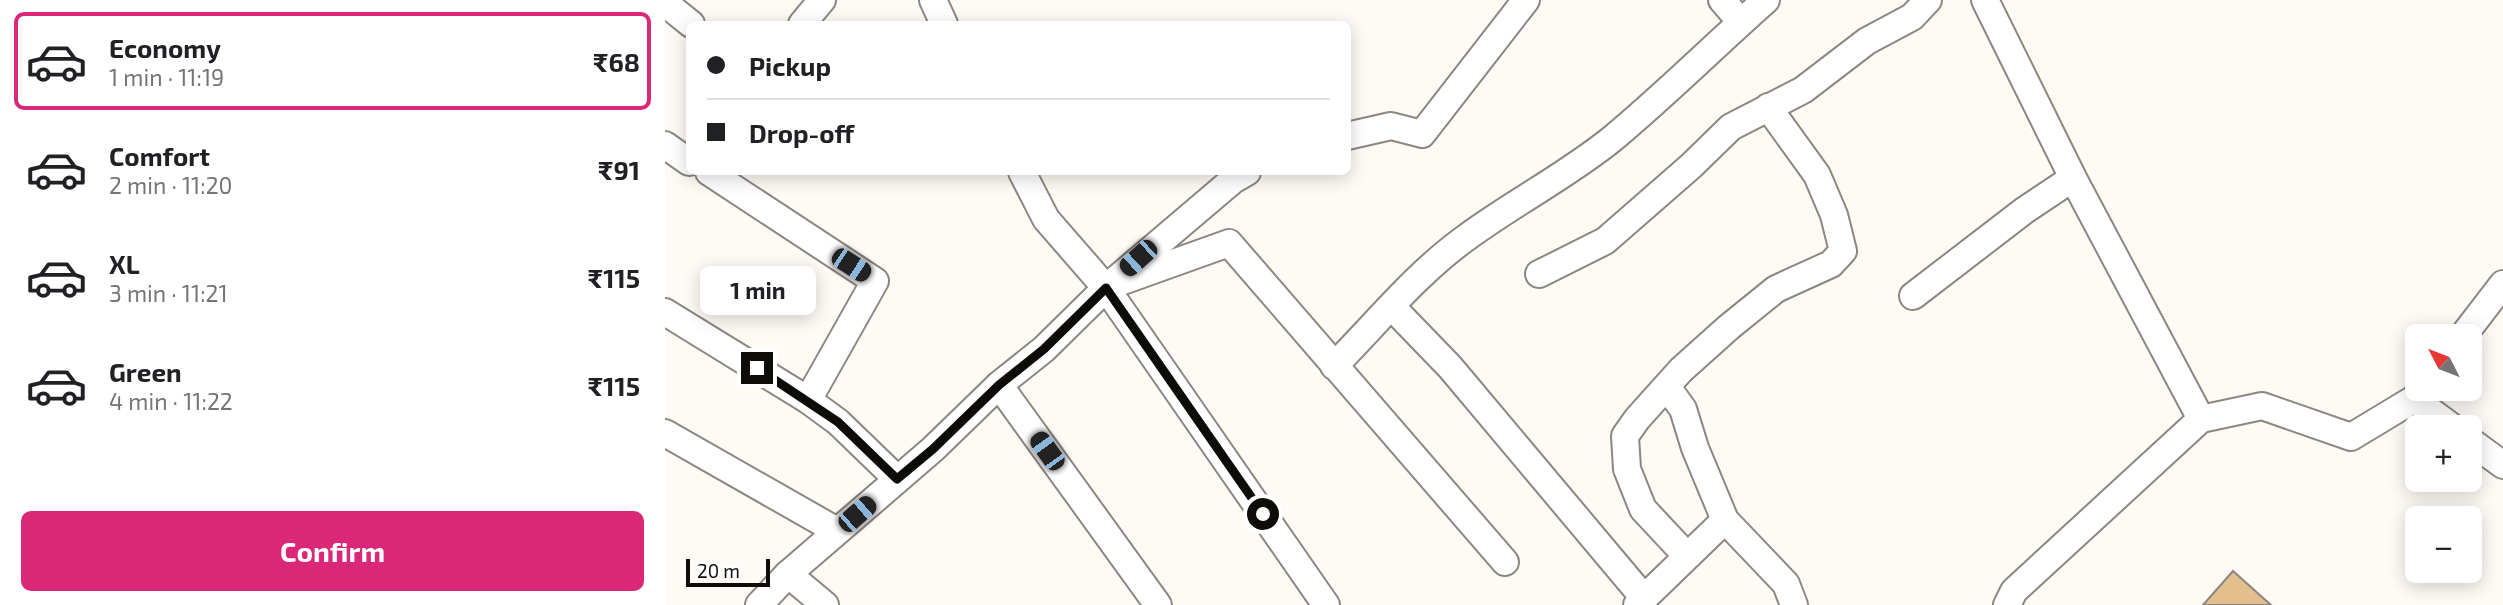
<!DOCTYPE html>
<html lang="en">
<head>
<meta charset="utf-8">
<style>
  :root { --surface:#fff; --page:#f2f2f2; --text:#202124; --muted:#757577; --line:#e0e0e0; --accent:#db2777 }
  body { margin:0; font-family:"Exo 2",sans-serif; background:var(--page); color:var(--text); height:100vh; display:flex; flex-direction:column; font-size:26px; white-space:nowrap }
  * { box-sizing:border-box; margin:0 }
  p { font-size:23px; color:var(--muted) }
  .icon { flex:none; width:38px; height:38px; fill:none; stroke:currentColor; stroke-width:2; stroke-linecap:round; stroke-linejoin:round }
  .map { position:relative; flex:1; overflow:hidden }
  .details { display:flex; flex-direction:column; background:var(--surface); width:665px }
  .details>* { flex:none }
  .guide { position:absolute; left:21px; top:21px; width:665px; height:154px; border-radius:10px; box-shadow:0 4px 18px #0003; display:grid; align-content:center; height:154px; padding:0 21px; background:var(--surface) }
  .needle { width:46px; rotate:312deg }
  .fabs { position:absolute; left:1740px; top:324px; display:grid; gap:14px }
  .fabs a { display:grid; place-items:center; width:77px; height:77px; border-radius:10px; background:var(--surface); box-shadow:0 4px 18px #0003; font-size:35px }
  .scale { position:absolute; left:21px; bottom:18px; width:84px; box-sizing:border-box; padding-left:7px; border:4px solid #0d0c09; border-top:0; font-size:19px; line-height:24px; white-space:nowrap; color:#0d0c09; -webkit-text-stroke:5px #fff; paint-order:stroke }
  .end { position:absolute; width:32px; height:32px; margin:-16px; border:9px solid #0d0c09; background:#fff; box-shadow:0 0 0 4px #fff }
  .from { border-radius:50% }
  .bubble { position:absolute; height:49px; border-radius:10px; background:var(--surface); box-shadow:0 4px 18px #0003; font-size:23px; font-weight:700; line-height:49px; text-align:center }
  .car { position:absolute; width:21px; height:42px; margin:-21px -10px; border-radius:9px; box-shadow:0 0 5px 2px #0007; background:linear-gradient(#222 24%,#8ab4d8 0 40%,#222 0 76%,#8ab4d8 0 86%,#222 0) }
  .guide b { display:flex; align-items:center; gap:24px; height:66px; font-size:26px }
  .guide b+b { border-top:2px solid var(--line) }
  .guide i { width:18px; height:18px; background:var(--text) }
  ul { padding:12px 0 0; list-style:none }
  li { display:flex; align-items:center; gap:21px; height:98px; margin:0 14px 10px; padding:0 7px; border:4px solid transparent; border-radius:10px }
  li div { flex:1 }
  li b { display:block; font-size:26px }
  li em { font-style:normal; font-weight:700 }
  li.active { border-color:var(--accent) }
  li>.icon { width:63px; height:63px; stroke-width:1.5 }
  .button { display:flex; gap:14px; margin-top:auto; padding:14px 21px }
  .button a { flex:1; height:80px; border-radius:10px; background:var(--accent); color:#fff; font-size:28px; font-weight:700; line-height:80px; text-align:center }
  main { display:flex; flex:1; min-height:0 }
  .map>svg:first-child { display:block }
  .building { fill:#e3bf8e; stroke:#8b867f; stroke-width:2 }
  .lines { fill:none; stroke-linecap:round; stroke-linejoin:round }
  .minor-casing { stroke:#8c8780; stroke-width:30 }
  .minor { stroke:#fff; stroke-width:26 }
  .route { stroke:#0d0c09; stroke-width:9 }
</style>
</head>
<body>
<main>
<section class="details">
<ul>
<li class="active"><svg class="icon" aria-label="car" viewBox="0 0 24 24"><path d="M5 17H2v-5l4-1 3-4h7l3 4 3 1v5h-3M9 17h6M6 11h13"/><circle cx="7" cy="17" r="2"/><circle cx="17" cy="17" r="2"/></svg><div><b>Economy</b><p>1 min · 11:19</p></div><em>₹68</em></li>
<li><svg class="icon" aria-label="car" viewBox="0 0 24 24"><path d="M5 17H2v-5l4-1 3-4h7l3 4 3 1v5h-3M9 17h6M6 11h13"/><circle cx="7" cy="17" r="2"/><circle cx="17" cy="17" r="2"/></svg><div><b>Comfort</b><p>2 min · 11:20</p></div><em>₹91</em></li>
<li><svg class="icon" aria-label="car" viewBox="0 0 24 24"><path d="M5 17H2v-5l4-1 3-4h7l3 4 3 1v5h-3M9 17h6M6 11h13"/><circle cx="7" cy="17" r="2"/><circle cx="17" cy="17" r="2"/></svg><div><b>XL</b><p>3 min · 11:21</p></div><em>₹115</em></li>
<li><svg class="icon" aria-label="car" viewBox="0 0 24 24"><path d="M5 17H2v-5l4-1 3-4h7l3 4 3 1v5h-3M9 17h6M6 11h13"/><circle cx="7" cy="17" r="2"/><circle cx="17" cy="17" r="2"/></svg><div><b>Green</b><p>4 min · 11:22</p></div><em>₹115</em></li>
</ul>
<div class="button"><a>Confirm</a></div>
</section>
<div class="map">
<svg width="1838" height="605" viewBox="0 0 1838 605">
  <rect width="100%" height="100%" fill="#fefbf6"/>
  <!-- building -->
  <path class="building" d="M1568,571L1606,605H1538Z"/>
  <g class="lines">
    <defs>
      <g id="minor">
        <path d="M268,0L279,24"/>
        <path d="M1057,0L1076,22"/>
        <path d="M1320,0L1408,178L1536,419L1597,406L1686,437L1749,399L1757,388"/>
        <path d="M0,3L26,24"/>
        <path d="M137,24L157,0"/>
        <path d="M682,136L726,126L757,134L861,0"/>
        <path d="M0,145L24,162"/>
        <path d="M44,172L210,281L143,400"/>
        <path d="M357,172L381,219L441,288L661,605"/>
        <path d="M874,274L940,241L1026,166L1066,127L1138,90L1202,41L1247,17L1263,0"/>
        <path d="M455,282L564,243L840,562"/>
        <path d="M1248,296L1360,210L1408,178"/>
        <path d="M727,307L785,367L979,598"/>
        <path d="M0,312L143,400L173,422L232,479"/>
        <path d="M1798,336L1838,284"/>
        <path d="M669,366C711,324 749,276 798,240C846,204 900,177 947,139C1000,95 1049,46 1101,0"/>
        <path d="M334,385L493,605"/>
        <path d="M1002,387L1018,409L1030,448L1060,520L1121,584L1129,605"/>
        <path d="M1749,399L1787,427"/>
        <path d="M0,433L172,531"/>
        <path d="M1804,440L1838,465"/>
        <path d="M1021,555L978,509L962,469L960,436L972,419L1016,370L1064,327L1111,289L1166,264L1178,251L1169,215L1152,175L1103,107"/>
        <path d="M123,574L160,605"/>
        <path d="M94,605L123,574L268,449L334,385L379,349L441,288L568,180L582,172"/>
        <path d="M972,605L1060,520"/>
        <path d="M1342,605L1349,591L1536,419"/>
      </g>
    </defs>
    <!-- minor casing -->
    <use href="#minor" class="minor-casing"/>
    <!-- minor -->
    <use href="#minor" class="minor"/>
  </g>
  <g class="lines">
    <!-- route -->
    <path class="route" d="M92,368L173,422L232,479L268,449L334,385L379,349L441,288L598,514"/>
  </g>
</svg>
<div class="fabs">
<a><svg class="needle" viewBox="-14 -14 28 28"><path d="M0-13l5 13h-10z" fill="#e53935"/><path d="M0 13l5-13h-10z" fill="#757577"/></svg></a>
<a>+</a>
<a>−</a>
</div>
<div class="scale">20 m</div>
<i class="end from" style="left:598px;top:514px"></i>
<i class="end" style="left:92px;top:368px"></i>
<div class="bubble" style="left:35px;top:266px;width:116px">1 min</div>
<i class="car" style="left:473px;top:258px;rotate:228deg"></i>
<i class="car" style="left:186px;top:265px;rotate:123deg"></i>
<i class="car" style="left:382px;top:451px;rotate:324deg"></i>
<i class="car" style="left:192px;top:514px;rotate:49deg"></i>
<div class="guide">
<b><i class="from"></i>Pickup</b>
<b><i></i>Drop-off</b>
</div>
</div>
</main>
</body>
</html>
